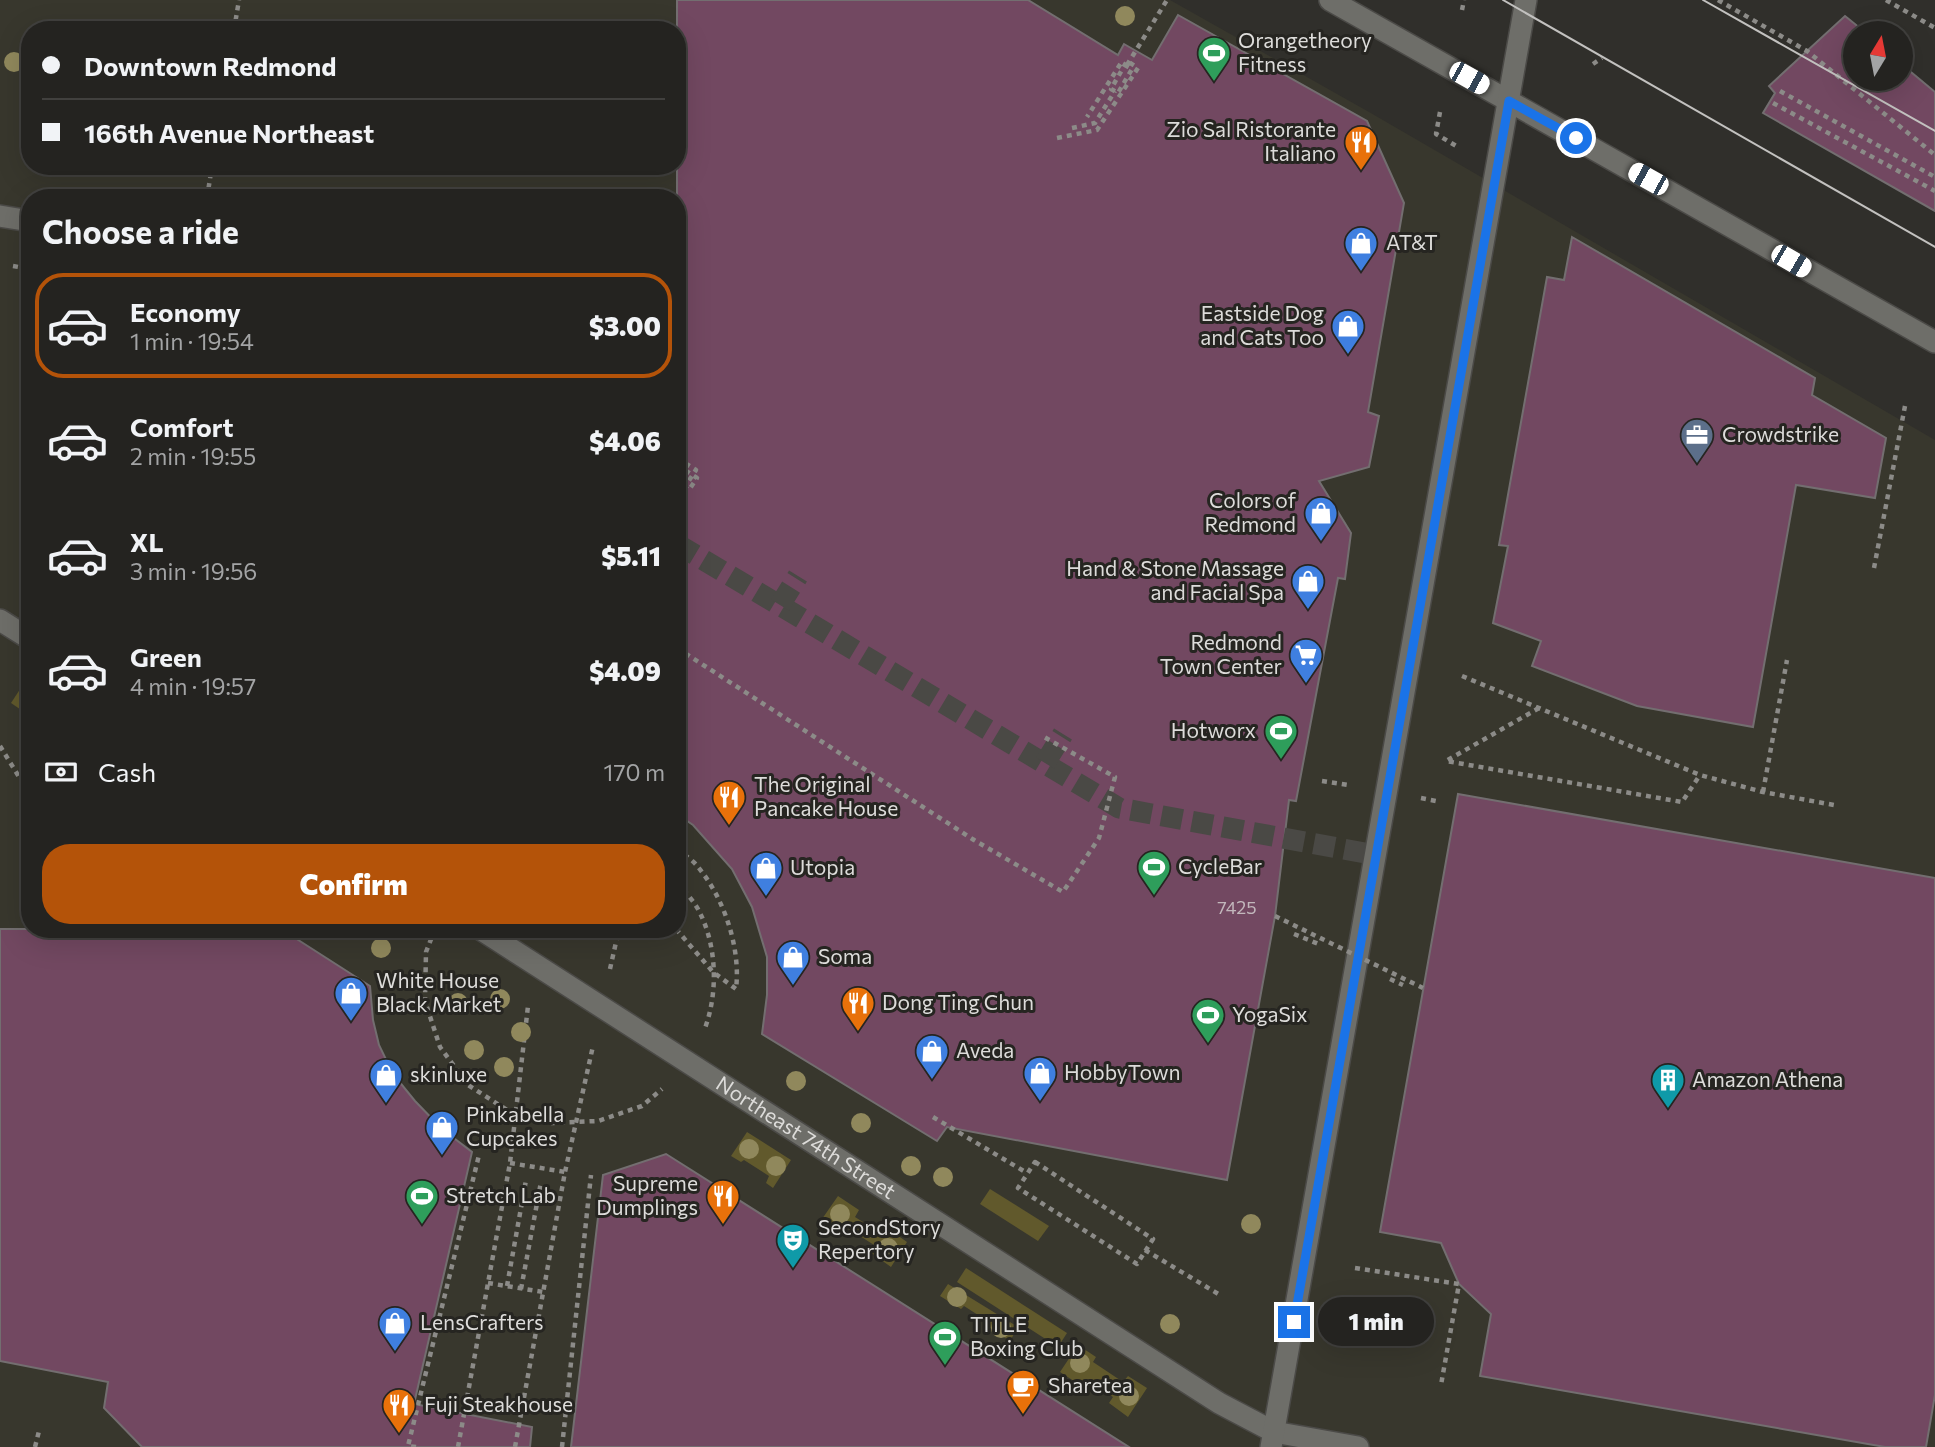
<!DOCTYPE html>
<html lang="en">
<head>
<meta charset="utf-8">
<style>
  :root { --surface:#242320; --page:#2c2b29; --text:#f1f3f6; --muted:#a3a4a5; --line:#41403e; --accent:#b45309 }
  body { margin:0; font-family:Commissioner,sans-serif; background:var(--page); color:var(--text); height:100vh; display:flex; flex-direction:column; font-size:26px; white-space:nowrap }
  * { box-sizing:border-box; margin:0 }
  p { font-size:23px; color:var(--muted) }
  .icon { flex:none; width:38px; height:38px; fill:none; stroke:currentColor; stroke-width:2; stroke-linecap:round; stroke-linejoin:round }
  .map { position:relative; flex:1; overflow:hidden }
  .sheet { position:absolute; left:21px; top:189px; width:665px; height:749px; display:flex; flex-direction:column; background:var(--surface); border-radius:28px; box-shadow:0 7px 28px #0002,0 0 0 2px var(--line) }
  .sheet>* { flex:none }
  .banner { position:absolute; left:21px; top:21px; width:665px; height:154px; border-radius:28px; box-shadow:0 7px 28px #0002,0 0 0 2px var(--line); display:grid; align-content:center; height:154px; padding:0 21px; background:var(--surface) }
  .needle { width:46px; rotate:10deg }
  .fabs { position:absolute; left:1843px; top:21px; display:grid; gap:14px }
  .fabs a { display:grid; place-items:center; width:70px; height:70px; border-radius:50%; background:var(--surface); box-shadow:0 7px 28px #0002,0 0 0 2px var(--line); font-size:35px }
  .end { position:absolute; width:32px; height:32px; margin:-16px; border:9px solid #1a73e8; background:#fff; box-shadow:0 0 0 4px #fff }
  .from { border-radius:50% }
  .bubble { position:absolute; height:49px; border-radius:24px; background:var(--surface); box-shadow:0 7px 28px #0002,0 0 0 2px var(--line); font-size:23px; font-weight:800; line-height:49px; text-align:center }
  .car { position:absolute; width:21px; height:42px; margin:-21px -10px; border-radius:9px; box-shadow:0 0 5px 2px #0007; background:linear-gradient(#fff 24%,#345 0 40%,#fff 0 76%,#345 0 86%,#fff 0) }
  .banner b { display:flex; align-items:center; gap:24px; height:66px; font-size:26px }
  .banner b+b { border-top:2px solid var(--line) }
  .banner i { width:18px; height:18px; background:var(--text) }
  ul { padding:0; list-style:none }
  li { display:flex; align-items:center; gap:21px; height:105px; margin:0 14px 10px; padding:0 7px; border:4px solid transparent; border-radius:28px }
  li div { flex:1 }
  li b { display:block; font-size:26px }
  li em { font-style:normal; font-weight:800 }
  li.current { border-color:var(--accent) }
  li>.icon { width:63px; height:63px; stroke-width:1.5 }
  h2 { padding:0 21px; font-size:32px; line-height:84px }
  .pay { display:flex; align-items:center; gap:18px; height:77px; padding:0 21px; font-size:26px }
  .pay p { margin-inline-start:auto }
  .cta { display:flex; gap:14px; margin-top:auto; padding:14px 21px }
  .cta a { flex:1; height:80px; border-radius:28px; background:var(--accent); color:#fff; font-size:28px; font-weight:800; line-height:80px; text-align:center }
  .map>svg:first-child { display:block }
  .built { fill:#38372d; fill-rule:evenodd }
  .green { fill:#61592c }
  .building { fill:#724861; stroke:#736e70; stroke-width:2 }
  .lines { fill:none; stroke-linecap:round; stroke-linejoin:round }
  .minor-tunnel { stroke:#4a4945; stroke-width:21; stroke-dasharray:21 10; stroke-linecap:butt }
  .minor-casing { stroke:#4b4a47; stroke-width:24 }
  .path { stroke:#8c8b88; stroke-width:4.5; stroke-dasharray:5 5; stroke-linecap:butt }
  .minor { stroke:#6e6e69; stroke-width:21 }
  .tram { stroke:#c2c1bf; stroke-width:2 }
  .path-bridge { stroke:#8c8b88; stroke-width:4.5; stroke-dasharray:5 5; stroke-linecap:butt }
  .tree { fill:#90885c }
  .route { stroke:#1a73e8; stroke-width:9 }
  .labels { text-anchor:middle; stroke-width:6; stroke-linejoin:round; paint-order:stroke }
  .number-label { font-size:18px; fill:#c2b7bc }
  .poi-label { font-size:21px; fill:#dddcda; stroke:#262521; text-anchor:start }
  .street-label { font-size:21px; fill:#dddcda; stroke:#262521 }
</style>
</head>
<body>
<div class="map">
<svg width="1935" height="1447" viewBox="0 0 1935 1447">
  <rect width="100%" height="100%" fill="#302f2b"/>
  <!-- built -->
  <path class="built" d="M0,0H1170L1369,112L1935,440V1447H0ZM30,30H677V166H30ZM30,198H677V929H30Z"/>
  <!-- green -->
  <g class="green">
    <path d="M30,674V716L11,703Z"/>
    <path d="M747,1132L791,1160L773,1188L766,1183L769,1176L744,1160L741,1162L731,1156Z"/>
    <path d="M990,1189L1049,1226L1038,1241L980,1204Z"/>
    <path d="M838,1196L859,1210L855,1217L882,1234L887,1228L907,1242L891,1267L870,1252L874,1245L846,1227L842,1233L822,1219Z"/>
    <path d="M966,1268L1067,1333L1058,1347L957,1282Z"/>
    <path d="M948,1284L1018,1327L1010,1341L987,1326L989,1322L964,1306L961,1309L940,1296Z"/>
    <path d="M1078,1345L1096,1357L1093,1362L1123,1382L1128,1376L1147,1388L1128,1417L1109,1403L1113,1397L1085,1379L1080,1385L1060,1372Z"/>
  </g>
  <!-- building -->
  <g class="building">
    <path d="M677,0H1028L1118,55L1124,44L1152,60L1178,15L1367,121L1404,203L1368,412L1379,416L1369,467L1319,481L1351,533L1345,579L1338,578L1296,801L1289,800L1275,916L1227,1180L947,1127L937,1141L762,1034L767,995V957L752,907L732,869L693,825L677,814Z"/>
    <path d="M1845,16L1866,33H1855V79H1900V63L1935,92V211L1763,113L1775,93L1769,86Z"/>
    <path d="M1572,237L1815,378L1812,395L1886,438L1875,498L1796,485L1753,727L1637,706L1532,666L1541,641L1493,623L1508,546L1499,545L1547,277L1564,280Z"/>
    <path d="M1458,794L1935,878V1395L1926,1447H1885L1480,1376L1491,1314L1459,1284L1441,1243L1380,1232Z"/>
    <path d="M0,929H281L370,986L373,1020L379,1045L393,1074L415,1101L442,1129L472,1152L414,1404L532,1427L530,1447H142L104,1408L108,1382L0,1361Z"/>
    <path d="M666,1154L1129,1447H571L603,1175Z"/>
  </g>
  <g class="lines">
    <!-- minor-tunnel -->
    <g class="minor-tunnel">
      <path d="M677,544L1119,808L1376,855"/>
      <path d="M780,605L798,576"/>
      <path d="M1045,763L1063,734"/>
    </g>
    <defs>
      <g id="minor">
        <path d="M1330,0L1935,342"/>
        <path d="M0,216L30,221"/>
        <path d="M0,620L30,639"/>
        <path id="s1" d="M480,929L1219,1403L1274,1432L1358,1447"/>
        <path d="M1271,1447L1526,0"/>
      </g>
    </defs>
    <!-- minor casing -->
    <use href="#minor" class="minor-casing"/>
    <!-- path -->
    <g class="path">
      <path d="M1718,0L1807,51L1935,155"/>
      <path d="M1886,0L1935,28"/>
      <path d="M1462,10L1464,0"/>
      <path d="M234,30L239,0"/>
      <path d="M1593,64L1602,58"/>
      <path d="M1127,65L1167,0"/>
      <path d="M1780,91L1935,177"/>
      <path d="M1773,103L1935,191"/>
      <path d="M1440,112L1436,134L1458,147"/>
      <path d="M1072,128L1095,123L1115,91"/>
      <path d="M1057,138L1097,130L1138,68L1127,61L1111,89L1118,93L1132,69L1121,63L1087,117"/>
      <path d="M207,198L212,166"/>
      <path d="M13,266L30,269"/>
      <path d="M677,458L696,470L688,482L677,475"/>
      <path d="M677,465L697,478L689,490L677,482"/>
      <path d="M1874,568L1905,406"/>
      <path d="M677,648L974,840L1063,892L1099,838L1115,777L1044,737"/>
      <path d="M1462,676L1700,775L1763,792L1834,805"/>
      <path d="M1539,708L1446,761L1682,802L1700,775"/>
      <path d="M0,746L24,785"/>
      <path d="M1322,781L1349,785"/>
      <path d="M1763,792L1787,660"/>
      <path d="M1421,798L1436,801"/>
      <path d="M677,843L682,839"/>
      <path d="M677,882C685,892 695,902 700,913C717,947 718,993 705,1028"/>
      <path d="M435,929L426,952L425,1001L440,1047L468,1085L507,1110L552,1123L598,1121L642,1106L662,1089"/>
      <path d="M676,929L713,972L736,989C741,948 724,898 698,867C693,860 684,855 677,849"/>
      <path d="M1294,934L1321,945"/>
      <path d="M610,969L619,929"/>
      <path d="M1390,979L1403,985"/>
      <path d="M933,1117L1027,1173"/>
      <path d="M1035,1162L1153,1239L1137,1264L1018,1188Z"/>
      <path d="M510,1163L565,1172"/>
      <path d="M1145,1250L1220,1295"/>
      <path d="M1355,1268L1459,1284L1441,1385"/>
      <path d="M488,1283L543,1292"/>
      <path d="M507,1286L526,1180"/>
      <path d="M521,1289L541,1182"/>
      <path d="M35,1447L39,1431"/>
      <path d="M416,1447L408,1446L479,1155"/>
      <path d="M458,1447L510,1163L528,1006"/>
      <path d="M515,1447L565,1172L593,1046"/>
      <path d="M562,1447L591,1175"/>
    </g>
    <!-- minor -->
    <use href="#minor" class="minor"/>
    <!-- tram -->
    <g class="tram">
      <path d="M1503,0L1935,247"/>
      <path d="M1703,0L1935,131"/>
    </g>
    <!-- path-bridge -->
    <path class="path-bridge" d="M1275,916L1423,988"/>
  </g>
  <!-- trees -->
  <g class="tree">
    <circle cx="1125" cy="16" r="10"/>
    <circle cx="14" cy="62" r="10"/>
    <circle cx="381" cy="948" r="10"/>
    <circle cx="500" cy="999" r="10"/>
    <circle cx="458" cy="1003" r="10"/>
    <circle cx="521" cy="1032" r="10"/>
    <circle cx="474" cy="1050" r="10"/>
    <circle cx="504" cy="1067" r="10"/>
    <circle cx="796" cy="1081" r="10"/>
    <circle cx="861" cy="1123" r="10"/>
    <circle cx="749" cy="1149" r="10"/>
    <circle cx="776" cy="1166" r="10"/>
    <circle cx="911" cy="1166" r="10"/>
    <circle cx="943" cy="1177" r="10"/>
    <circle cx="840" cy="1214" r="10"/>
    <circle cx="1251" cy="1224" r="10"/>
    <circle cx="888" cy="1248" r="10"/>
    <circle cx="957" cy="1297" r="10"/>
    <circle cx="1170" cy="1324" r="10"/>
    <circle cx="1001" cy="1328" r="10"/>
    <circle cx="1080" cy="1363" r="10"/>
    <circle cx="1129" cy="1396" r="10"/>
  </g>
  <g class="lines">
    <!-- route -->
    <path class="route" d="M1294,1322L1509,101L1576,138"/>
  </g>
  <!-- icons -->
  <defs>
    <symbol id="stadium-pin" viewBox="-11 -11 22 30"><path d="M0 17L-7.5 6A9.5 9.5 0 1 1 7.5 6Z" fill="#2e9e5b" stroke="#262521"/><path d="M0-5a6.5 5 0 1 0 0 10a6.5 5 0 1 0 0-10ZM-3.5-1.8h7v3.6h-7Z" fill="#fff"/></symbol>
    <symbol id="restaurant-pin" viewBox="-11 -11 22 30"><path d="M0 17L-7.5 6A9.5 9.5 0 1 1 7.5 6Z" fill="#e8710a" stroke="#262521"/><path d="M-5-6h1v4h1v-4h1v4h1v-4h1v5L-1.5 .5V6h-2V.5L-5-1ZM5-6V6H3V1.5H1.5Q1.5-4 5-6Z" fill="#fff"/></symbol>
    <symbol id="shop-pin" viewBox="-11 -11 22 30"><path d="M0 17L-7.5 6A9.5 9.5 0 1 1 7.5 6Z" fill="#3f7fe0" stroke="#262521"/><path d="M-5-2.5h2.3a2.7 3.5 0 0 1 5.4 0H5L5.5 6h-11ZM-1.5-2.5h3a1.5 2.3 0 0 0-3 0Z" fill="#fff"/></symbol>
    <symbol id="office-pin" viewBox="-11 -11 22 30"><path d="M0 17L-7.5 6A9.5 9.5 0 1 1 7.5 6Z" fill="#5c6f8a" stroke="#262521"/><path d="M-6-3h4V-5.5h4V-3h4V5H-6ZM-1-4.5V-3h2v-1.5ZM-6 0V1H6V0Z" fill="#fff"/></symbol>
    <symbol id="supermarket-pin" viewBox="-11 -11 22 30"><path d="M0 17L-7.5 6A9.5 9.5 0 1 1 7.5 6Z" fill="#3f7fe0" stroke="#262521"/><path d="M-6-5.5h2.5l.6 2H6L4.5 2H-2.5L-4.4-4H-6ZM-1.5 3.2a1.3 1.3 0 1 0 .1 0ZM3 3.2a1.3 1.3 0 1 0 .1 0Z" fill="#fff"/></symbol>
    <symbol id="building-pin" viewBox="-11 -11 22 30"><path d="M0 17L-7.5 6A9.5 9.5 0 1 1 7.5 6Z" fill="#0f9aa8" stroke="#262521"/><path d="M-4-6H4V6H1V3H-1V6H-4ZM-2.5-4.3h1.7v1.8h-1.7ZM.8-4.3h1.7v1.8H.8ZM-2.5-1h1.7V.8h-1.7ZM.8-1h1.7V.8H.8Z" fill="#fff"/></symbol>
    <symbol id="theatre-pin" viewBox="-11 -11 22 30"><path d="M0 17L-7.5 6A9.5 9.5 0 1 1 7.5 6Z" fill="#0f9aa8" stroke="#262521"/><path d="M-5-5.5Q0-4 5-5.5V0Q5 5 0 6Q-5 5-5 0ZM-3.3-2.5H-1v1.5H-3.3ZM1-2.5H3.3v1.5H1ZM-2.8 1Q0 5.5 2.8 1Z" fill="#fff"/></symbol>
    <symbol id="cafe-pin" viewBox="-11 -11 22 30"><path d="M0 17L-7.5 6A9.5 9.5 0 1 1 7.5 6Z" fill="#e8710a" stroke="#262521"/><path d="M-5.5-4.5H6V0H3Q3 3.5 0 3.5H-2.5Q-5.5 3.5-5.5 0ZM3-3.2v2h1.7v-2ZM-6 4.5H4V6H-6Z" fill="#fff"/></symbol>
  </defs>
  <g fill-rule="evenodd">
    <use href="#stadium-pin" x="1195" y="34" width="38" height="52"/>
    <use href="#restaurant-pin" x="1342" y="123" width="38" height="52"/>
    <use href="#shop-pin" x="1342" y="224" width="38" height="52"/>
    <use href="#shop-pin" x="1329" y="307" width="38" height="52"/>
    <use href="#office-pin" x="1678" y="416" width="38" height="52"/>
    <use href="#shop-pin" x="1302" y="494" width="38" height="52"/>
    <use href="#shop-pin" x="1289" y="562" width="38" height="52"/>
    <use href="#supermarket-pin" x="1287" y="636" width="38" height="52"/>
    <use href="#stadium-pin" x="1262" y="712" width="38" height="52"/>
    <use href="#restaurant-pin" x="710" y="778" width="38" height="52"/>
    <use href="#stadium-pin" x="1135" y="848" width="38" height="52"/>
    <use href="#shop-pin" x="747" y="849" width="38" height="52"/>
    <use href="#shop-pin" x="774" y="938" width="38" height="52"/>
    <use href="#shop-pin" x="332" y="974" width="38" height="52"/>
    <use href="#restaurant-pin" x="839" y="984" width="38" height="52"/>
    <use href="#stadium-pin" x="1189" y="996" width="38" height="52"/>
    <use href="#shop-pin" x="913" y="1032" width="38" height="52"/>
    <use href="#shop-pin" x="1021" y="1054" width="38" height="52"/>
    <use href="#shop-pin" x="367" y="1056" width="38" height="52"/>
    <use href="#building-pin" x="1649" y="1061" width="38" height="52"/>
    <use href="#shop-pin" x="423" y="1108" width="38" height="52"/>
    <use href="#stadium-pin" x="403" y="1177" width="38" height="52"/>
    <use href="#restaurant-pin" x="704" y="1177" width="38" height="52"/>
    <use href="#theatre-pin" x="774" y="1221" width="38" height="52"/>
    <use href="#shop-pin" x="376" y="1304" width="38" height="52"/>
    <use href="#stadium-pin" x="926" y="1318" width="38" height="52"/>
    <use href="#cafe-pin" x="1004" y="1367" width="38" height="52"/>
    <use href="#restaurant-pin" x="380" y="1386" width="38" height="52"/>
  </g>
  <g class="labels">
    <!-- number labels -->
    <g class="number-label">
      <text x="1237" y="914">7425</text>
    </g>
    <!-- poi labels -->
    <g class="poi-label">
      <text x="1238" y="48">Orangetheory<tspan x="1238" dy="24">Fitness</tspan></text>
      <text x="1336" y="137" text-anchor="end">Zio Sal Ristorante<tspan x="1336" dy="24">Italiano</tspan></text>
      <text x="1386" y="250">AT&amp;T</text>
      <text x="1324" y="321" text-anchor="end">Eastside Dog<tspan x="1324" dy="24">and Cats Too</tspan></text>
      <text x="1722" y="442">Crowdstrike</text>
      <text x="1296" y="508" text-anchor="end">Colors of<tspan x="1296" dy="24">Redmond</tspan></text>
      <text x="1284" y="576" text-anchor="end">Hand &amp; Stone Massage<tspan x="1284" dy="24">and Facial Spa</tspan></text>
      <text x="1282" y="650" text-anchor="end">Redmond<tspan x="1282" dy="24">Town Center</tspan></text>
      <text x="1256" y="738" text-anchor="end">Hotworx</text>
      <text x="754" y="792">The Original<tspan x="754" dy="24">Pancake House</tspan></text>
      <text x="1178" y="874">CycleBar</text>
      <text x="790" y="875">Utopia</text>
      <text x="818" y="964">Soma</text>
      <text x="376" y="988">White House<tspan x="376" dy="24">Black Market</tspan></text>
      <text x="882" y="1010">Dong Ting Chun</text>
      <text x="1232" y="1022">YogaSix</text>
      <text x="956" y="1058">Aveda</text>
      <text x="1064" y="1080">HobbyTown</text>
      <text x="410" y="1082">skinluxe</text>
      <text x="1692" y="1087">Amazon Athena</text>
      <text x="466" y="1122">Pinkabella<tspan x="466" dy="24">Cupcakes</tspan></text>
      <text x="698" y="1191" text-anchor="end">Supreme<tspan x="698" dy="24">Dumplings</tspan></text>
      <text x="446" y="1203">Stretch Lab</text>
      <text x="818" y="1235">SecondStory<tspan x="818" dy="24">Repertory</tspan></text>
      <text x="420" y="1330">LensCrafters</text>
      <text x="970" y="1332">TITLE<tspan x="970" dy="24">Boxing Club</tspan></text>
      <text x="1048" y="1393">Sharetea</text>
      <text x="424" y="1412">Fuji Steakhouse</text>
    </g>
    <!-- street labels -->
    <g class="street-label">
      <text dy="7" stroke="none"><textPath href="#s1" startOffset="387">Northeast 74th Street</textPath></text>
    </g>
  </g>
</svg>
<div class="fabs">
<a><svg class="needle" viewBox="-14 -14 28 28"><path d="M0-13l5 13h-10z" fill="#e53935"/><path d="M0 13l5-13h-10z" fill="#a3a4a5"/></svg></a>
</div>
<i class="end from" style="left:1576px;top:138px"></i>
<i class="end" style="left:1294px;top:1322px"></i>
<div class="bubble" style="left:1318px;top:1297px;width:116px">1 min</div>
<i class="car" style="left:1469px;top:78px;rotate:119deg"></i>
<i class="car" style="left:1648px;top:179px;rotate:299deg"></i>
<i class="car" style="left:1791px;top:261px;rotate:120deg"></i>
<div class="banner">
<b><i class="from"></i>Downtown Redmond</b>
<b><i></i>166th Avenue Northeast</b>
</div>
<section class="sheet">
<h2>Choose a ride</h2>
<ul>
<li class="current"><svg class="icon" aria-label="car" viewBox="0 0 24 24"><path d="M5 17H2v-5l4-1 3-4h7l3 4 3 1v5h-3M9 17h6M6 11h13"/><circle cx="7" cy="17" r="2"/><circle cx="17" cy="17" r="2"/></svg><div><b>Economy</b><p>1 min · 19:54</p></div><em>$3.00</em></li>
<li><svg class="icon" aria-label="car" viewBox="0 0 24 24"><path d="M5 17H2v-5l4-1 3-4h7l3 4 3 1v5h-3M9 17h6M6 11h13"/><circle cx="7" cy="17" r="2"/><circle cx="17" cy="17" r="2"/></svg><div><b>Comfort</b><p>2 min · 19:55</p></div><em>$4.06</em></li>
<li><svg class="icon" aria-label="car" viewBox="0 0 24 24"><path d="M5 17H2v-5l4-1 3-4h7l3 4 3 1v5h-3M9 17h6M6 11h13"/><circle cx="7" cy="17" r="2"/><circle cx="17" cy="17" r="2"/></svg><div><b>XL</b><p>3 min · 19:56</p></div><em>$5.11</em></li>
<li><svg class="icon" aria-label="car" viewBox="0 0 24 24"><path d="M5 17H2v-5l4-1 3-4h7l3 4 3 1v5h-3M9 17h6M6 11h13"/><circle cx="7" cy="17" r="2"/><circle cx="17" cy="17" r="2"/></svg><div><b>Green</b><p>4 min · 19:57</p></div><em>$4.09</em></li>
</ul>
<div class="pay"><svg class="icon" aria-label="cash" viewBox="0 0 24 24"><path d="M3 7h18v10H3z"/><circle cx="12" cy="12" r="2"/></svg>Cash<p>170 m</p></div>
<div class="cta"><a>Confirm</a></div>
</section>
</div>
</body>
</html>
